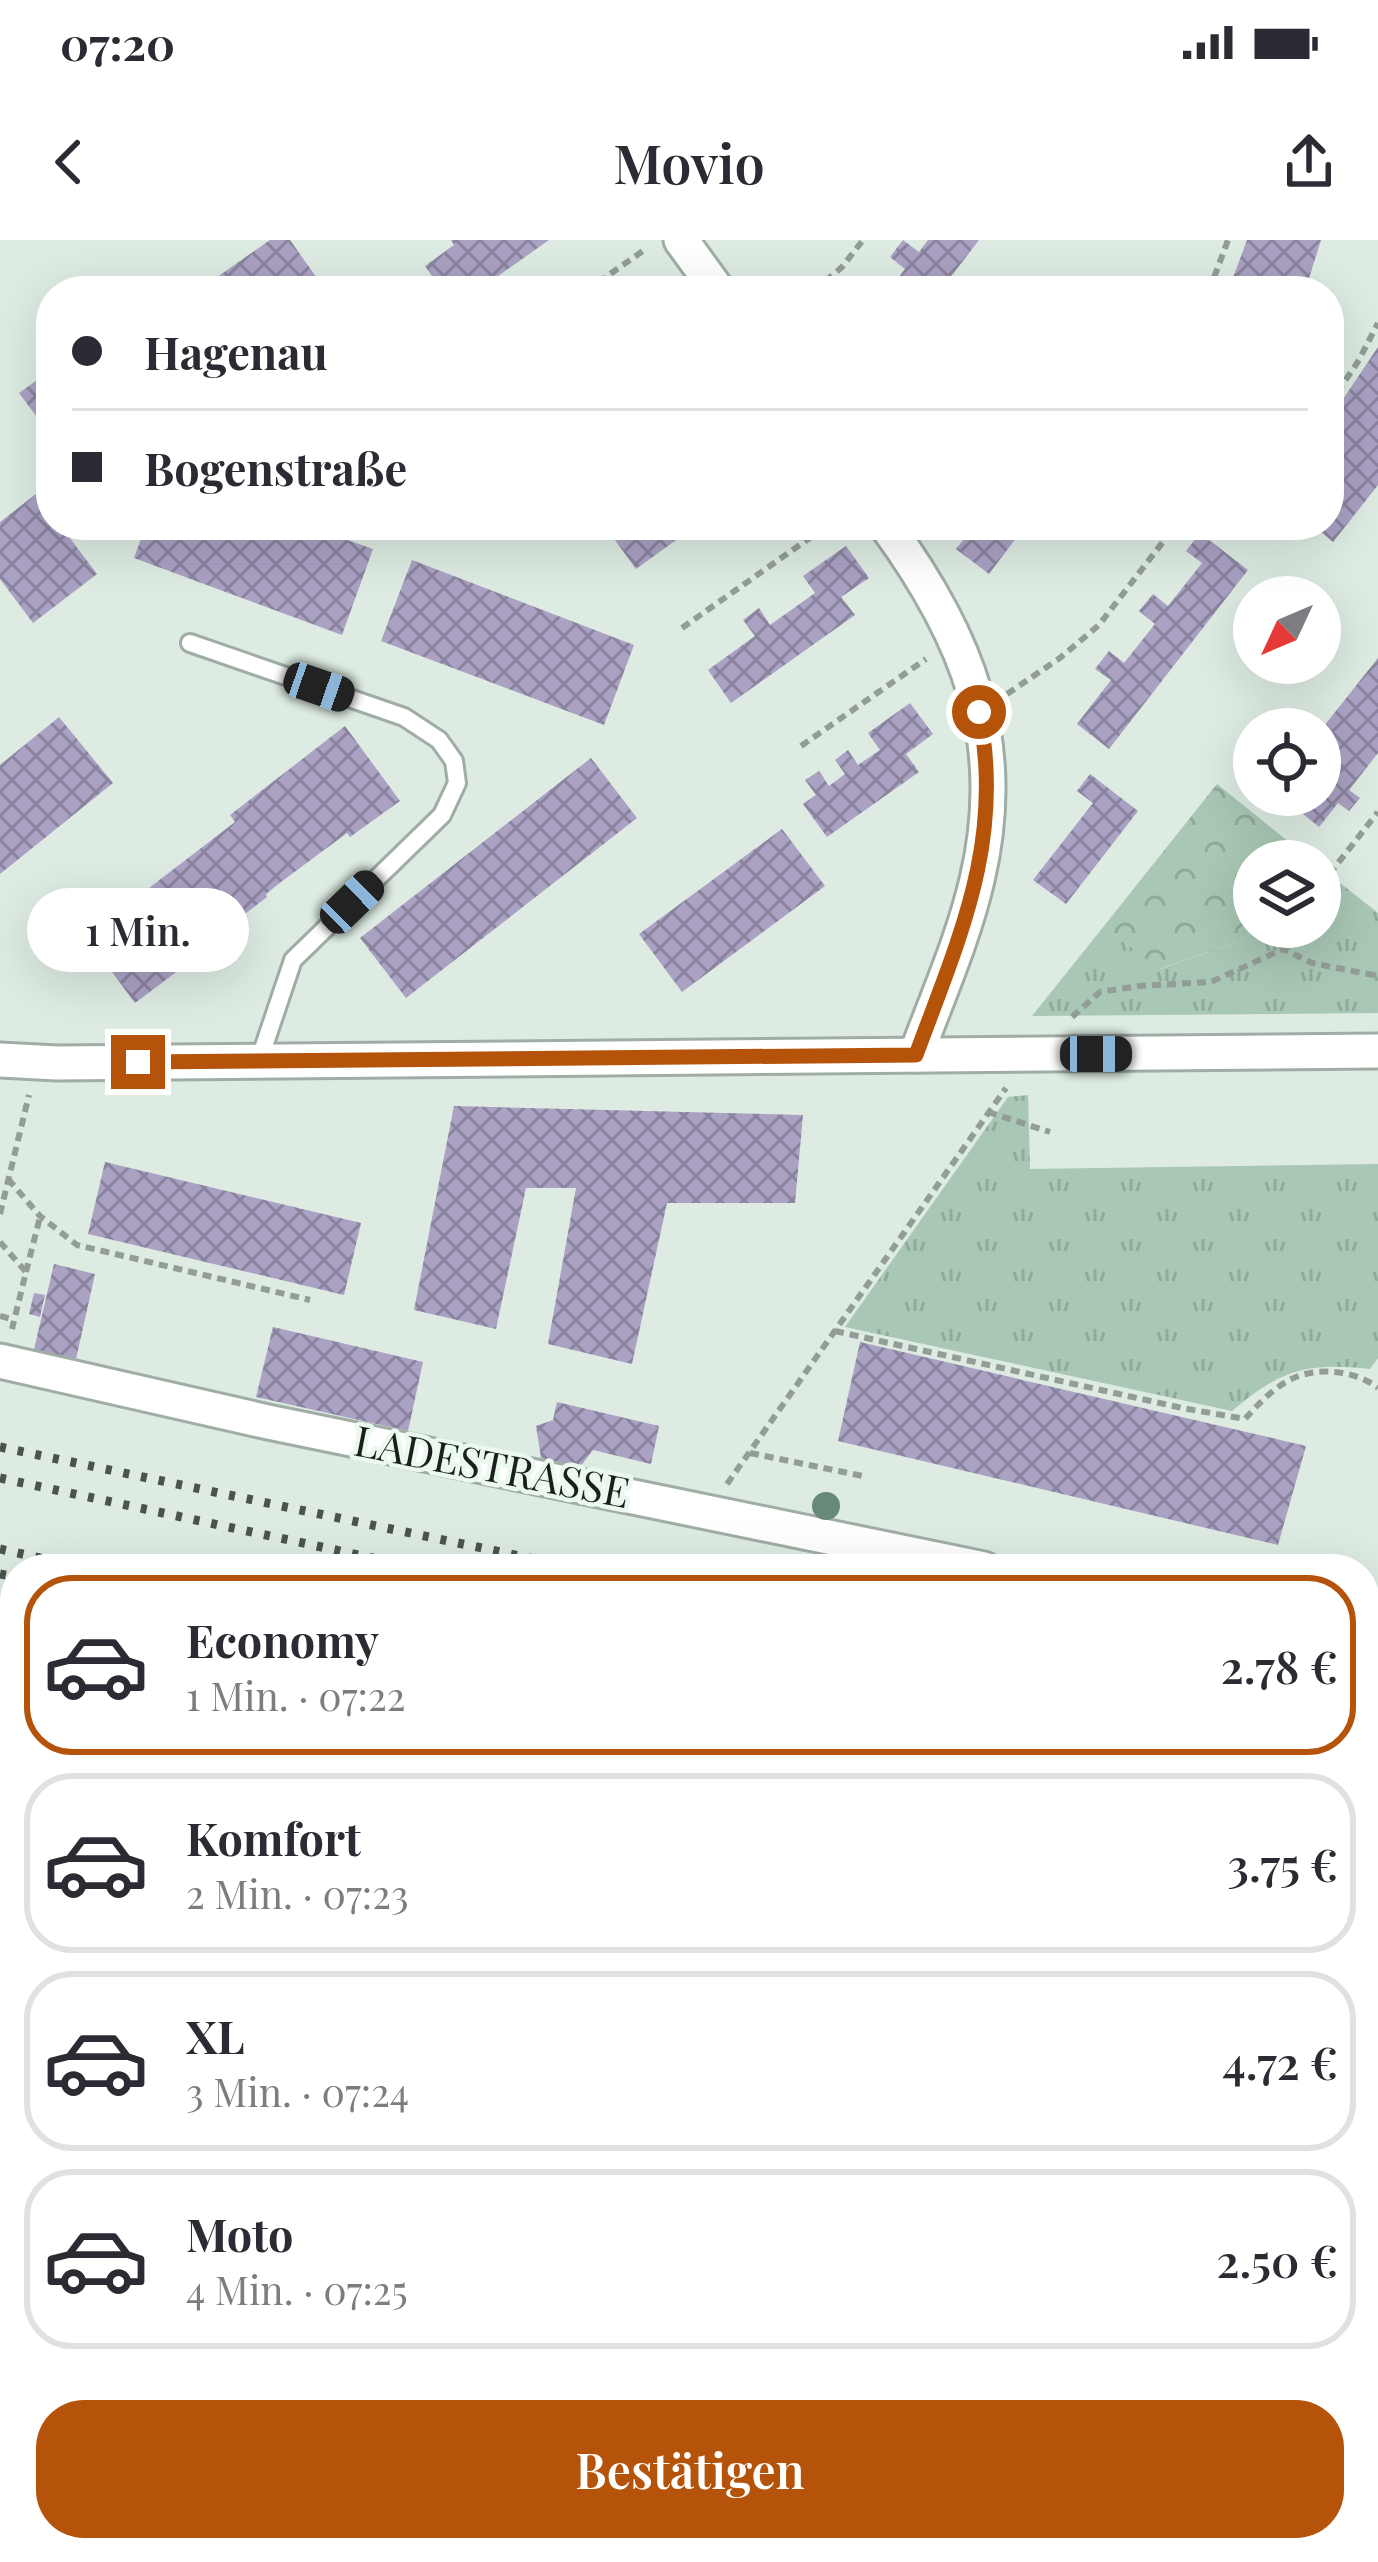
<!DOCTYPE html>
<html lang="de">
<head>
<meta charset="utf-8">
<style>
  :root { --surface:#fff; --page:#f2f2f3; --text:#2b2b33; --muted:#7c7c81; --line:#e1e1e2; --accent:#b45309 }
  body { margin:0; font-family:"Playfair Display",serif; background:var(--page); color:var(--text); height:100vh; display:flex; flex-direction:column; font-size:45px; white-space:nowrap }
  * { box-sizing:border-box; margin:0 }
  p { font-size:39px; color:var(--muted) }
  .icon { flex:none; width:66px; height:66px; fill:none; stroke:currentColor; stroke-width:2; stroke-linecap:round; stroke-linejoin:round }
  .map { position:relative; flex:1; overflow:hidden }
  .details { position:absolute; left:0px; top:1314px; width:1380px; height:1008px; display:flex; flex-direction:column; background:var(--surface); border-radius:48px 48px 0 0; box-shadow:0 12px 48px #0002 }
  .details>* { flex:none }
  .top-card { position:absolute; left:36px; top:36px; width:1308px; height:264px; border-radius:48px; box-shadow:0 12px 48px #0002; display:grid; align-content:center; height:264px; padding:0 36px; background:var(--surface) }
  .needle { width:78px; rotate:226deg }
  .buttons { position:absolute; left:1233px; top:336px; display:grid; gap:24px }
  .buttons a { display:grid; place-items:center; width:108px; height:108px; border-radius:50%; background:var(--surface); box-shadow:0 12px 48px #0002; font-size:60px }
  .end { position:absolute; width:54px; height:54px; margin:-27px; border:15px solid #b45309; background:#fff; box-shadow:0 0 0 6px #fff }
  .from { border-radius:50% }
  .bubble { position:absolute; height:84px; border-radius:42px; background:var(--surface); box-shadow:0 12px 48px #0002; font-size:39px; font-weight:600; line-height:84px; text-align:center }
  .car { position:absolute; width:36px; height:72px; margin:-36px -18px; border-radius:15px; box-shadow:0 0 9px 3px #0007; background:linear-gradient(#222 24%,#8ab4d8 0 40%,#222 0 76%,#8ab4d8 0 86%,#222 0) }
  .top-card b { display:flex; align-items:center; gap:42px; height:114px; font-size:45px }
  .top-card b+b { border-top:3px solid var(--line) }
  .top-card i { width:30px; height:30px; background:var(--text) }
  ul { padding:21px 0 0; list-style:none }
  li { display:flex; align-items:center; gap:36px; height:180px; margin:0 24px 18px; padding:0 12px; border:6px solid var(--line); border-radius:48px }
  li div { flex:1 }
  li b { display:block; font-size:45px }
  li em { font-style:normal; font-weight:600 }
  li.current { border-color:var(--accent) }
  li>.icon { width:108px; height:108px; stroke-width:1.5 }
  .button { display:flex; gap:24px; margin-top:auto; padding:24px 36px }
  .button a { flex:1; height:138px; border-radius:48px; background:var(--accent); color:#fff; font-size:48px; font-weight:600; line-height:138px; text-align:center }
  .status { display:flex; justify-content:space-between; align-items:center; height:84px; padding:0 60px; background:var(--surface); direction:ltr }
  .status svg { height:33px; fill:currentColor }
  header { display:flex; justify-content:space-between; align-items:center; height:156px; padding:0 36px; background:var(--surface); font-size:54px; font-weight:600 }
  .map>svg:first-child { display:block }
  .grass { fill:url(#grass-tufts) }
  .forest { fill:url(#forest-crowns) }
  .building { fill:url(#building-cross-hatch) }
  .lines { fill:none; stroke-linecap:round; stroke-linejoin:round }
  .service-casing { stroke:#9fada5; stroke-width:22 }
  .minor-casing { stroke:#9fada5; stroke-width:39 }
  .path { stroke:#939d97; stroke-width:6; stroke-dasharray:9 6; stroke-linecap:butt }
  .service { stroke:#fff; stroke-width:16 }
  .minor { stroke:#fff; stroke-width:33 }
  .rail { stroke:#4c534e; stroke-width:9; stroke-dasharray:6 12; stroke-linecap:butt }
  .tree { fill:#678978 }
  .route { stroke:#b45309; stroke-width:15 }
  .labels { text-anchor:middle; stroke-width:9; stroke-linejoin:round; paint-order:stroke }
  .street-label { font-size:42px; fill:#1a1f1c; stroke:#eaf8ef }
</style>
</head>
<body>
<div class="status"><b>07:20</b><svg viewBox="0 0 49 12"><path d="M0 12V9h3v3zM5 12V6h3v6zM10 12V3h3v9zM15 12V0h3v12zM26 1h20v11H26zM47 4h2v5h-2z"/></svg></div>
<header><svg class="icon" aria-label="back" viewBox="0 0 24 24"><path d="M15 5l-7 7 7 7"/></svg>Movio<svg class="icon" aria-label="share" viewBox="0 0 24 24"><path d="M12 15V3M7 8l5-5 5 5M5 13v7h14v-7"/></svg></header>
<div class="map">
<svg width="1378" height="2322" viewBox="0 0 1378 2322">
  <defs>
    <pattern id="grass-tufts" width="24" height="20" patternUnits="userSpaceOnUse" patternTransform="scale(3)"><rect width="24" height="20" fill="#a8c7b4"/><path d="M3 7l-1-3M5 7V3M7 7l1-3M15 17l-1-3M17 17v-4M19 17l1-3" fill="none" stroke="#90aa9a"/></pattern>
    <pattern id="forest-crowns" width="20" height="18" patternUnits="userSpaceOnUse" patternTransform="scale(3)"><rect width="20" height="18" fill="#a8c7b4"/><path d="M2 6a3 3 0 1 1 6 0M12 15a3 3 0 1 1 6 0" fill="none" stroke="#90aa9a"/></pattern>
    <pattern id="building-cross-hatch" width="8" height="8" patternUnits="userSpaceOnUse" patternTransform="scale(3)"><rect width="8" height="8" fill="#aaa1c3"/><path d="M0 0l8 8M0 8l8-8" fill="none" stroke="#8a839e"/></pattern>
  </defs>
  <rect width="100%" height="100%" fill="#ddebe2"/>
  <!-- grass -->
  <g class="grass">
    <path d="M1320,627L1378,673V773L1032,776L1104,686L1160,729L1241,701L1254,687H1320Z"/>
    <path d="M1028,855L1030,929L1378,924V1118L1370,1129C1305,1122 1281,1130 1232,1171L845,1087L1008,857Z"/>
  </g>
  <!-- forest -->
  <path class="forest" d="M1217,544L1310,619L1254,621V687L1241,701L1159,729L1104,686Z"/>
  <!-- building -->
  <g class="building">
    <path d="M270,0H290L326,51H216L210,42Z"/>
    <path d="M451,0H549L484,46L478,38L459,51H442L425,26L454,5Z"/>
    <path d="M903,0L919,12L928,0H979L940,51H877L885,41L892,46L905,29L890,17Z"/>
    <path d="M1247,0H1321L1305,51H1228Z"/>
    <path d="M654,37L664,51H634Z"/>
    <path d="M1378,107V245L1333,302L1313,285H1329V180Z"/>
    <path d="M51,130V196L19,153Z"/>
    <path d="M36,254L51,274V285H60L97,334L33,383L0,339V282Z"/>
    <path d="M146,285H305L373,309L342,395L134,318Z"/>
    <path d="M627,285H697L636,329L612,296Z"/>
    <path d="M975,285H1026L989,334L956,309Z"/>
    <path d="M1200,293L1248,330L1109,509L1077,484L1111,440L1095,429L1109,411L1124,423L1155,384L1139,371L1153,354L1168,366L1202,323L1186,311Z"/>
    <path d="M846,306L869,338L841,357L855,375L731,463L708,430L755,396L743,380L759,368L770,385L815,353L803,336Z"/>
    <path d="M412,320L634,405L604,485L381,401Z"/>
    <path d="M1378,418V513L1349,550L1360,558L1349,571L1338,563L1319,587L1280,555H1320V491Z"/>
    <path d="M910,463L933,494L906,514L919,532L827,597L803,564L816,555L805,540L819,531L829,546L845,534L835,520L848,510L858,525L880,510L868,493Z"/>
    <path d="M59,477L113,543L0,634V525Z"/>
    <path d="M345,486L400,561L350,597L347,593L281,642L266,654L267,657L184,721L187,724L135,763L89,701L153,653L149,648L235,582L230,575Z"/>
    <path d="M591,518L637,578L406,758L360,698Z"/>
    <path d="M1090,534L1138,571L1066,664L1033,640L1093,563L1077,551Z"/>
    <path d="M782,589L825,646L682,752L639,694Z"/>
    <path d="M454,866L803,875L795,963H667L632,1124L548,1104L576,948H526L496,1089L414,1070Z"/>
    <path d="M105,922L361,983L344,1055L88,994Z"/>
    <path d="M54,1024L95,1034L74,1128L32,1118Z"/>
    <path d="M34,1053L45,1055L40,1077L29,1074Z"/>
    <path d="M273,1087L423,1122L408,1191L256,1157Z"/>
    <path d="M860,1102L1306,1206L1278,1305L838,1201Z"/>
    <path d="M557,1162L659,1186L651,1224L593,1210L580,1227L541,1218L536,1186L553,1180Z"/>
    <path d="M0,1445L15,1448V1604L0,1601Z"/>
    <path d="M1378,1791V1872L1365,1888V1807Z"/>
    <path d="M1378,1896V2173L1365,2190V1913Z"/>
    <path d="M0,2165L11,2167L4,2253H15V2310L0,2309Z"/>
    <path d="M24,2307H79V2314L24,2311Z"/>
    <path d="M242,2307H397L396,2322H298L241,2318Z"/>
    <path d="M618,2307H846L864,2322H636Z"/>
  </g>
  <g class="lines">
    <defs>
      <path id="service" d="M190,403L404,477L439,500L454,521L457,543L442,575L293,720L259,821"/>
      <g id="minor">
        <path d="M681,0L718,51"/>
        <path d="M886,285C967,396 1010,500 977,640C963,700 937,758 916,815"/>
        <path d="M0,820L57,823L1378,811"/>
        <path d="M0,1121L268,1182L984,1329"/>
        <path d="M1365,1416L1378,1420"/>
        <path d="M0,1648L15,1653"/>
        <path d="M0,1995L15,1978"/>
        <path d="M489,2307V2322"/>
      </g>
    </defs>
    <!-- service casing -->
    <use href="#service" class="service-casing"/>
    <!-- minor casing -->
    <use href="#minor" class="minor-casing"/>
    <!-- path -->
    <g class="path">
      <path d="M586,51L647,8"/>
      <path d="M814,51L842,27L863,0"/>
      <path d="M1209,51L1228,0"/>
      <path d="M1329,165L1359,120L1378,83"/>
      <path d="M682,388L828,285"/>
      <path d="M1007,454L1060,418L1099,385L1169,294"/>
      <path d="M801,506L926,419"/>
      <path d="M1320,646L1378,572"/>
      <path d="M1283,709L1295,687"/>
      <path d="M1072,777L1100,752L1139,746L1211,742L1283,709L1312,723L1378,736"/>
      <path d="M988,872L1050,892"/>
      <path d="M8,939L40,976L77,1005L310,1060"/>
      <path d="M0,974L29,855"/>
      <path d="M0,1002L26,1032L12,1089"/>
      <path d="M26,1032L40,977"/>
      <path d="M0,1076L14,1080"/>
      <path d="M835,1091L1182,1168L1245,1179C1259,1163 1276,1145 1296,1137C1321,1127 1357,1131 1378,1148"/>
      <path d="M750,1213L863,1236"/>
      <path d="M727,1244L1006,848"/>
      <path d="M0,1692L15,1696"/>
    </g>
    <!-- service -->
    <use href="#service" class="service"/>
    <!-- minor -->
    <use href="#minor" class="minor"/>
    <!-- rail -->
    <g class="rail">
      <path d="M0,1207L582,1329"/>
      <path d="M0,1238L424,1329"/>
      <path d="M0,1309L89,1329"/>
      <path d="M0,1334L15,1337"/>
      <path d="M0,1409L15,1412"/>
      <path d="M1365,1499L1378,1502"/>
      <path d="M1365,1530L1378,1533"/>
      <path d="M1365,1672L1378,1675"/>
      <path d="M1365,1698L1378,1701"/>
    </g>
  </g>
  <!-- trees -->
  <circle class="tree" cx="826" cy="1266" r="14"/>
  <g class="lines">
    <!-- route -->
    <path class="route" d="M138,822L916,815C959,698 1005,601 979,472"/>
  </g>
  <g class="labels">
    <!-- street labels -->
    <g class="street-label">
      <text transform="translate(492 1227) rotate(11)" y="15">LADESTRASSE</text>
    </g>
  </g>
</svg>
<div class="buttons">
<a><svg class="needle" viewBox="-14 -14 28 28"><path d="M0-13l5 13h-10z" fill="#e53935"/><path d="M0 13l5-13h-10z" fill="#7c7c81"/></svg></a>
<a><svg class="icon" aria-label="locate" viewBox="0 0 24 24"><circle cx="12" cy="12" r="6"/><path d="M12 2v4M12 18v4M2 12h4M18 12h4"/></svg></a>
<a><svg class="icon" aria-label="layers" viewBox="0 0 24 24"><path d="M12 4l9 5-9 5-9-5zM3 14l9 5 9-5"/></svg></a>
</div>
<i class="end from" style="left:979px;top:472px"></i>
<i class="end" style="left:138px;top:822px"></i>
<div class="bubble" style="left:27px;top:648px;width:222px">1 Min.</div>
<i class="car" style="left:319px;top:447px;rotate:109deg"></i>
<i class="car" style="left:352px;top:662px;rotate:46deg"></i>
<i class="car" style="left:1096px;top:814px;rotate:90deg"></i>
<div class="top-card">
<b><i class="from"></i>Hagenau</b>
<b><i></i>Bogenstraße</b>
</div>
<section class="details">
<ul>
<li class="current"><svg class="icon" aria-label="car" viewBox="0 0 24 24"><path d="M5 17H2v-5l4-1 3-4h7l3 4 3 1v5h-3M9 17h6M6 11h13"/><circle cx="7" cy="17" r="2"/><circle cx="17" cy="17" r="2"/></svg><div><b>Economy</b><p>1 Min. · 07:22</p></div><em>2.78 €</em></li>
<li><svg class="icon" aria-label="car" viewBox="0 0 24 24"><path d="M5 17H2v-5l4-1 3-4h7l3 4 3 1v5h-3M9 17h6M6 11h13"/><circle cx="7" cy="17" r="2"/><circle cx="17" cy="17" r="2"/></svg><div><b>Komfort</b><p>2 Min. · 07:23</p></div><em>3.75 €</em></li>
<li><svg class="icon" aria-label="car" viewBox="0 0 24 24"><path d="M5 17H2v-5l4-1 3-4h7l3 4 3 1v5h-3M9 17h6M6 11h13"/><circle cx="7" cy="17" r="2"/><circle cx="17" cy="17" r="2"/></svg><div><b>XL</b><p>3 Min. · 07:24</p></div><em>4.72 €</em></li>
<li><svg class="icon" aria-label="car" viewBox="0 0 24 24"><path d="M5 17H2v-5l4-1 3-4h7l3 4 3 1v5h-3M9 17h6M6 11h13"/><circle cx="7" cy="17" r="2"/><circle cx="17" cy="17" r="2"/></svg><div><b>Moto</b><p>4 Min. · 07:25</p></div><em>2.50 €</em></li>
</ul>
<div class="button"><a>Bestätigen</a></div>
</section>
</div>
</body>
</html>
